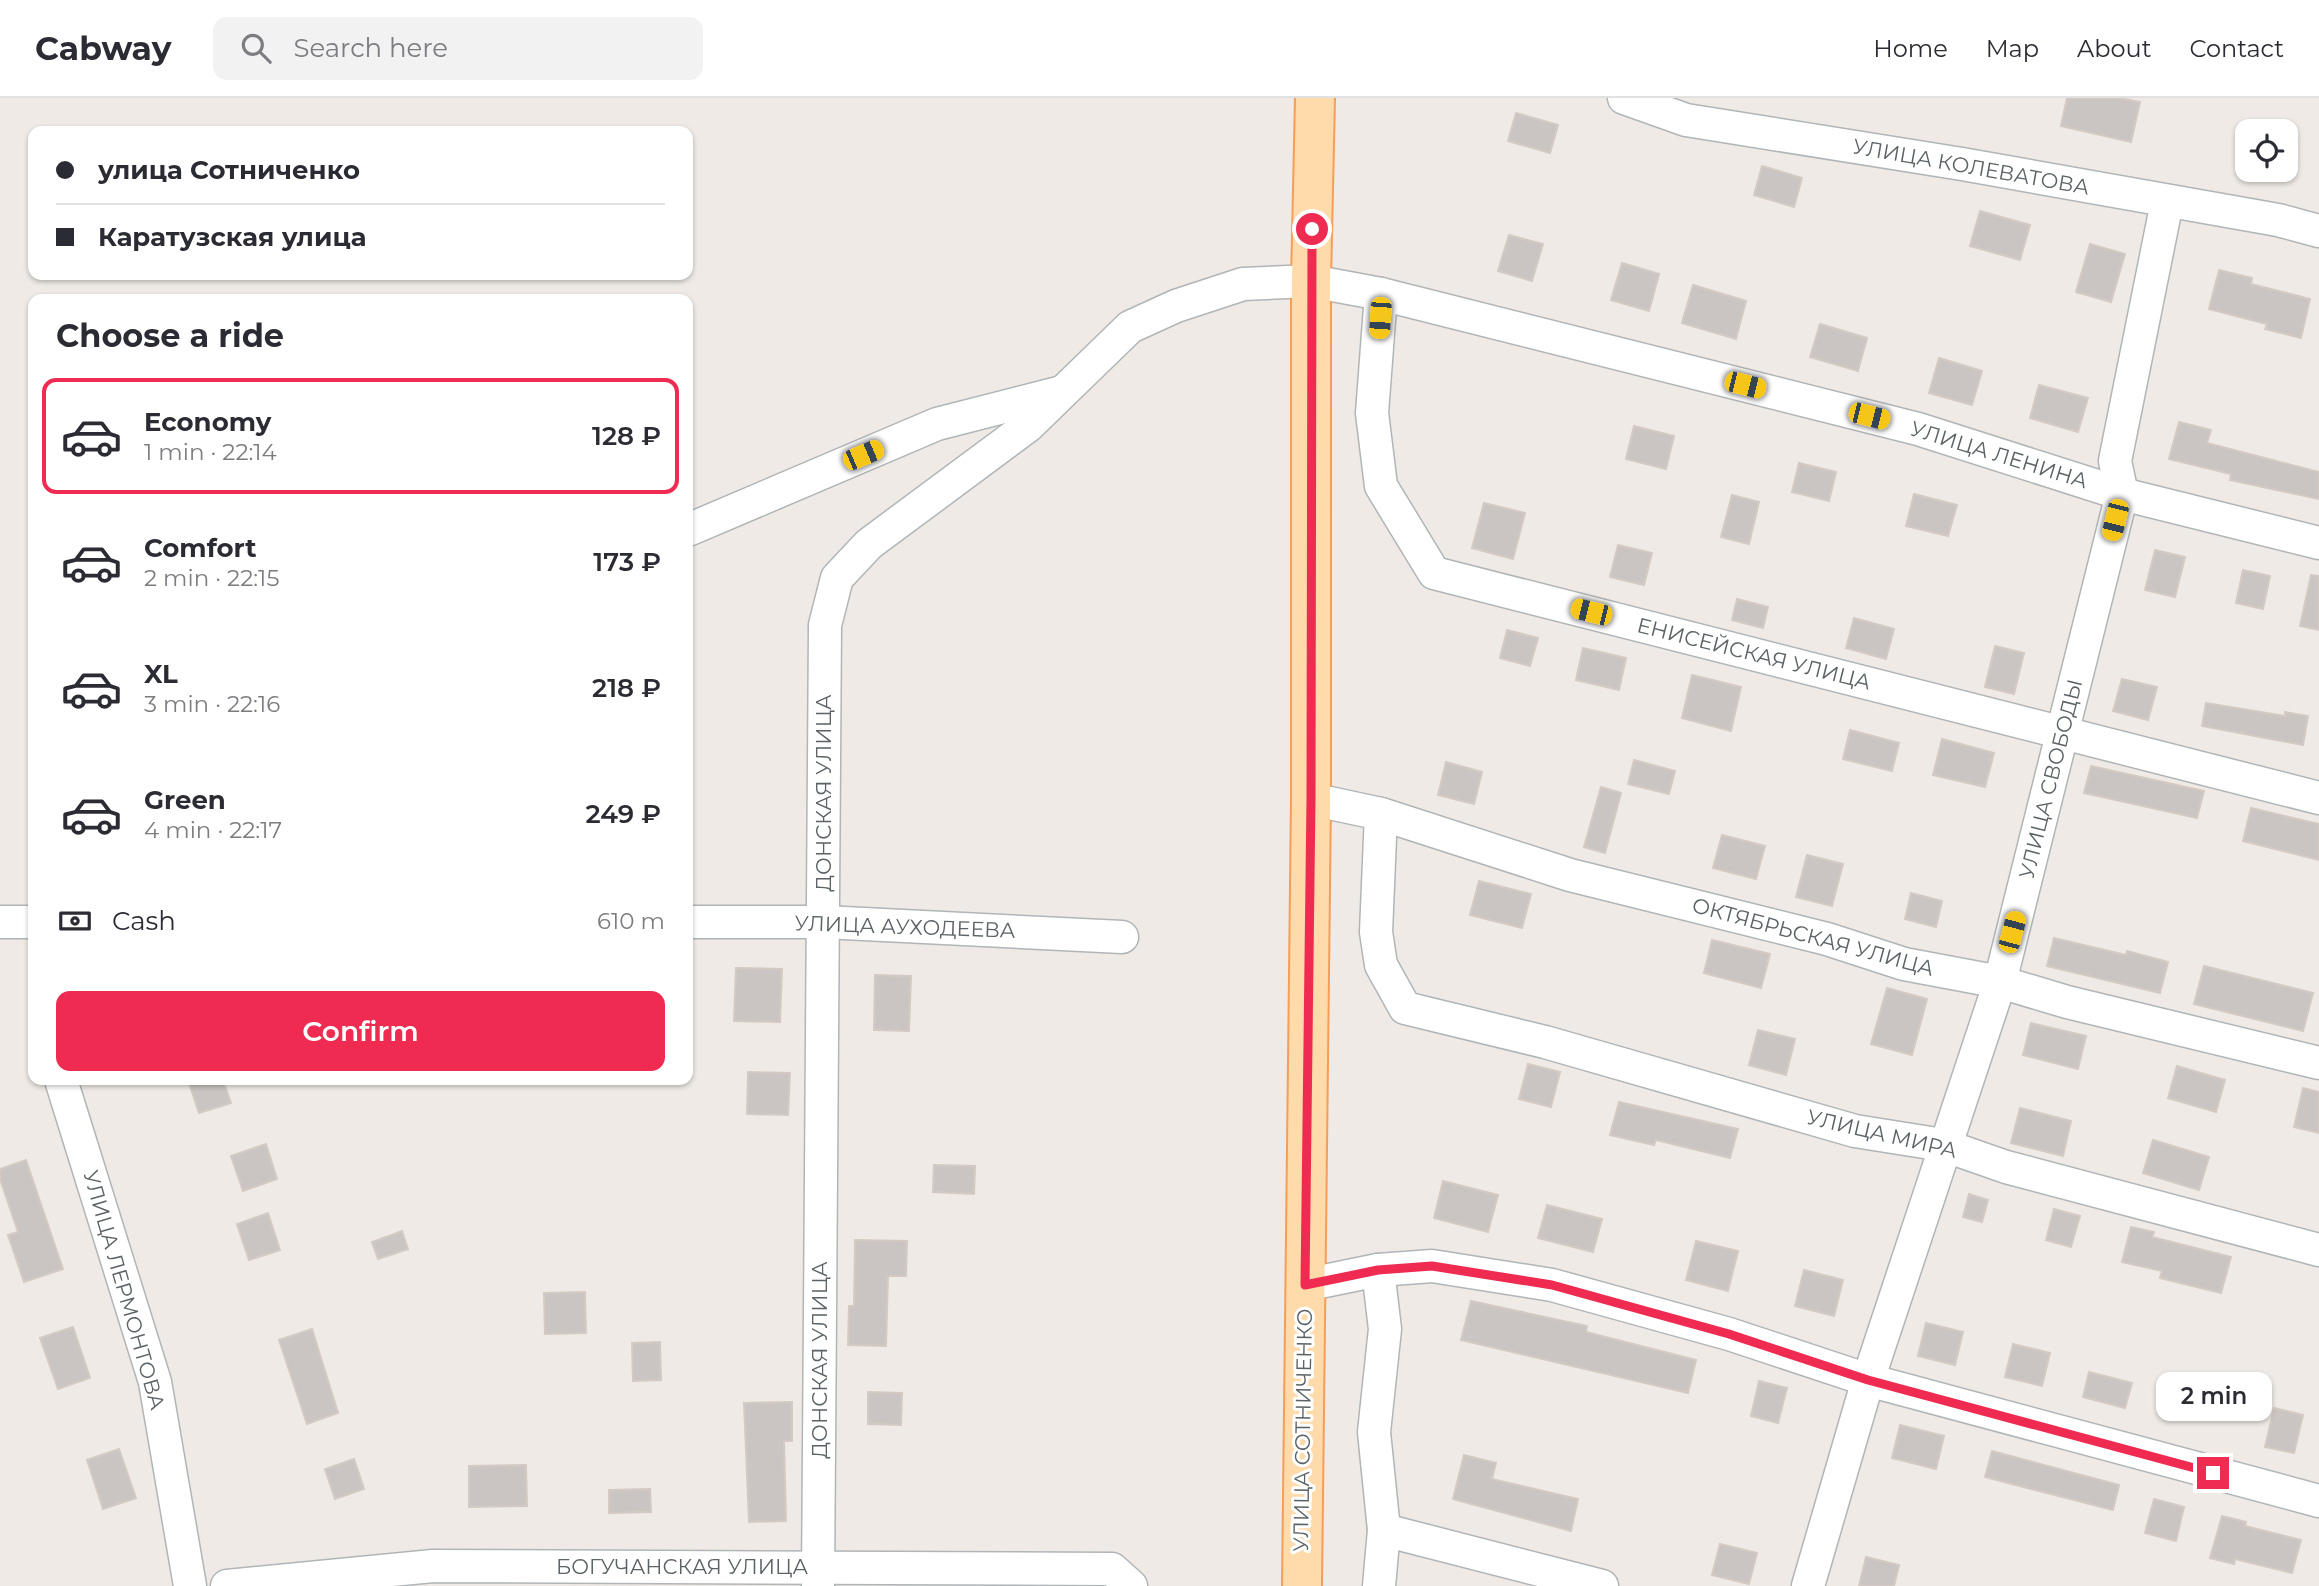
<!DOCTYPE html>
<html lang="en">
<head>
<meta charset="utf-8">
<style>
  :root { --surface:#fff; --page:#f2f2f3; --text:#2b2b33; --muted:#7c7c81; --line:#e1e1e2; --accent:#ef2b52 }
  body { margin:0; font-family:Montserrat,sans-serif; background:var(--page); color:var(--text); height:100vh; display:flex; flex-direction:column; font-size:26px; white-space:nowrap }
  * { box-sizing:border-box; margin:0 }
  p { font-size:23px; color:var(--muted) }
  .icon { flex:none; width:38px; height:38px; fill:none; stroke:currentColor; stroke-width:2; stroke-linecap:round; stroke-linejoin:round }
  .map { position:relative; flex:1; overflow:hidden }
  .panel { position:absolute; left:28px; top:196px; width:665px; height:791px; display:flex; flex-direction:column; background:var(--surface); border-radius:14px; box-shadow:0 2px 5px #0004 }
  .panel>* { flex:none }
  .guide { position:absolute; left:28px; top:28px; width:665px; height:154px; border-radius:14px; box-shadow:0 2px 5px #0004; display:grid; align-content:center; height:154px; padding:0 28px; background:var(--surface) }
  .controls { position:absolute; left:2235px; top:21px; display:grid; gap:14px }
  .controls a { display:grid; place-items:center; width:63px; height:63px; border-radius:14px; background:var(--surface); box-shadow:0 2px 5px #0004; font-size:35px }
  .end { position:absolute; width:32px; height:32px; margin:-16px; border:9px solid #ef2b52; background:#fff; box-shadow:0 0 0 4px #fff }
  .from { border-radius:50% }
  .bubble { position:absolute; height:49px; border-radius:14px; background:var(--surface); box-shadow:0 2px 5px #0004; font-size:23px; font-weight:600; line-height:49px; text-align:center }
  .car { position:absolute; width:21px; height:42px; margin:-21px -10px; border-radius:9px; box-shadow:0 0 5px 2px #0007; background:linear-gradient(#f5c518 24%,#345 0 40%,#f5c518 0 76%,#345 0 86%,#f5c518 0) }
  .guide b { display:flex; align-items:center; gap:24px; height:66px; font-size:26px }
  .guide b+b { border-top:2px solid var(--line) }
  .guide i { width:18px; height:18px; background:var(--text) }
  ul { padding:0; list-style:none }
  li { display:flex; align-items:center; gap:21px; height:116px; margin:0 14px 10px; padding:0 14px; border:4px solid transparent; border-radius:14px }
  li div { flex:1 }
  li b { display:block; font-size:26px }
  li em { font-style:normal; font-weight:600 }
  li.current { border-color:var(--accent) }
  li>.icon { width:63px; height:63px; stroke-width:1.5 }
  h2 { padding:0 28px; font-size:32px; line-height:84px }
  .pay { display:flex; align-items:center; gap:18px; height:77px; padding:0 28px; font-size:26px }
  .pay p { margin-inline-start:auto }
  .button { display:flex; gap:14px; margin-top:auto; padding:14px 28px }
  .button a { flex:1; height:80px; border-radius:14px; background:var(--accent); color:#fff; font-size:28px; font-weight:600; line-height:80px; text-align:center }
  header { display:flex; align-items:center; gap:42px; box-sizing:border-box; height:98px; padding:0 35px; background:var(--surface); border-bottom:2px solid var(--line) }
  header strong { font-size:33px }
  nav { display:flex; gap:38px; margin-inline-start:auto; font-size:24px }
  .search { width:490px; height:63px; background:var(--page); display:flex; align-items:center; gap:18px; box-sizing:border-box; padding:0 24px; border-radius:14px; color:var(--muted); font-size:26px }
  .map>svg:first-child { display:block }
  .building { fill:#cac5c2; stroke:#d4cac3; stroke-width:2 }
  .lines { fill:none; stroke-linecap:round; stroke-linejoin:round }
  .minor-casing { stroke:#b0b5b8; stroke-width:35 }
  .major-casing { stroke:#f69d57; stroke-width:42 }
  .minor { stroke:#fff; stroke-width:32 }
  .major { stroke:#ffdaaa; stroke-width:38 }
  .route { stroke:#ef2b52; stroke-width:9 }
  .labels { text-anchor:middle; stroke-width:6; stroke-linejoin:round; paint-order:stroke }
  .street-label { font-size:21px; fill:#5c6366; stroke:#fff }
</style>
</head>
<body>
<header>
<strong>Cabway</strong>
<div class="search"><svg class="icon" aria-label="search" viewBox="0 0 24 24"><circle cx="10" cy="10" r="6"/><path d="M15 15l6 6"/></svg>Search here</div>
<nav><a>Home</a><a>Map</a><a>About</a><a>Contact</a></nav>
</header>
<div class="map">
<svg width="2319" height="1488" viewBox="0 0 2319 1488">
  <rect width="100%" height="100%" fill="#efeae5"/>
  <!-- building -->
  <g class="building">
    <path d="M2067,0H2120L2140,4L2131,44L2061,28Z"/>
    <path d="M1516,15L1558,27L1550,55L1508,43Z"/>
    <path d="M1762,68L1802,80L1794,109L1754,97Z"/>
    <path d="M1980,113L2030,127L2020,162L1970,148Z"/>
    <path d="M1509,137L1543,146L1532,183L1498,173Z"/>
    <path d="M2090,146L2125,156L2111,204L2076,194Z"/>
    <path d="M1622,165L1659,176L1649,213L1611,202Z"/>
    <path d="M2219,172L2252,180L2251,186L2310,201L2301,240L2265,231L2267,226L2209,211Z"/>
    <path d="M1693,187L1746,203L1736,241L1682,225Z"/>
    <path d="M1820,226L1867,240L1858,273L1810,259Z"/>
    <path d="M1939,260L1982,273L1972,307L1929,295Z"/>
    <path d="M2039,287L2088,300L2078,334L2030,320Z"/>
    <path d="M2179,324L2211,332L2207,345L2319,374V401L2230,382L2231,376L2169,361Z"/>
    <path d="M1634,328L1674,338L1666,371L1626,361Z"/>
    <path d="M1799,365L1836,374L1829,403L1792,394Z"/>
    <path d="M1914,396L1957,407L1948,438L1906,428Z"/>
    <path d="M1732,397L1759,404L1749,446L1721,439Z"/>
    <path d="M1484,405L1525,415L1513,461L1472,450Z"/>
    <path d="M1618,447L1652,455L1644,487L1610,479Z"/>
    <path d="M2155,452L2185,459L2175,499L2145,492Z"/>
    <path d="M2243,472L2270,478L2263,511L2236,505Z"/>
    <path d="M2311,477L2319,478V532L2300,528Z"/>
    <path d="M1737,501L1768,509L1763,530L1732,522Z"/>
    <path d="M1854,520L1894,531L1886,561L1846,550Z"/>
    <path d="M1507,532L1538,540L1530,568L1500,560Z"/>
    <path d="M1995,548L2024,555L2014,596L1985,589Z"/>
    <path d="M1583,550L1626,560L1619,592L1576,582Z"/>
    <path d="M1692,577L1741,589L1731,633L1682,620Z"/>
    <path d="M2122,581L2157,589L2148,622L2113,613Z"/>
    <path d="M2206,605L2285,618V614L2308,618L2303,647L2202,628Z"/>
    <path d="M1850,632L1899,645L1892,673L1843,661Z"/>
    <path d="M1942,641L1994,655L1985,689L1933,677Z"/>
    <path d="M1634,662L1675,673L1669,696L1628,686Z"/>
    <path d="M1446,664L1482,674L1474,706L1438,697Z"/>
    <path d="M2091,668L2204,693L2197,720L2084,695Z"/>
    <path d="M1601,689L1621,695L1605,755L1584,749Z"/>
    <path d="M2251,710L2319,726V762L2243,743Z"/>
    <path d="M1722,737L1765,748L1756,781L1713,770Z"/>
    <path d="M1807,757L1843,766L1832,808L1796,799Z"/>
    <path d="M1479,783L1531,796L1522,830L1470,817Z"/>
    <path d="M1911,795L1942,803L1936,829L1905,821Z"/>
    <path d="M2054,840L2126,857L2127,853L2168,864L2160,895L2047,868Z"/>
    <path d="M1712,842L1770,856L1761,890L1704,875Z"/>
    <path d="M2204,868L2313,895L2303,933L2194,906Z"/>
    <path d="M736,870L782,871L780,924L734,923Z"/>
    <path d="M875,877L911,878L909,933L874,932Z"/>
    <path d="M1887,890L1927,901L1912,957L1871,946Z"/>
    <path d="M2031,925L2086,938L2078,971L2023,957Z"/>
    <path d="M1758,932L1795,941L1786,977L1749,967Z"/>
    <path d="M1528,966L1560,974L1551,1009L1519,1001Z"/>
    <path d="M2177,968L2225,982L2216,1014L2168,1000Z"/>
    <path d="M748,974L790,975L788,1017L747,1016Z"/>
    <path d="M188,982H223L231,1005L199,1015Z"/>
    <path d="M2303,990L2319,994V1035L2294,1029Z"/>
    <path d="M1619,1004L1738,1031L1730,1060L1656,1042L1654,1047L1610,1037Z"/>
    <path d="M2020,1010L2071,1023L2063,1058L2011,1045Z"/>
    <path d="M2153,1042L2209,1059L2199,1092L2143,1075Z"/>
    <path d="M266,1046L277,1081L243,1093L231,1058Z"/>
    <path d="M26,1062L63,1171L24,1184L8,1137L18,1134L0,1081V1071Z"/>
    <path d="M934,1067L975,1068L974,1096L933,1094Z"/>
    <path d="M1443,1083L1498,1097L1488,1134L1434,1120Z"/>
    <path d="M1969,1096L1988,1102L1982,1124L1963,1119Z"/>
    <path d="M1547,1107L1602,1121L1593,1154L1538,1140Z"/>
    <path d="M2054,1111L2080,1118L2071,1149L2046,1142Z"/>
    <path d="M268,1115L280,1152L249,1162L237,1126Z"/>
    <path d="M2131,1129L2154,1134L2152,1139L2231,1159L2221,1195L2160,1180L2162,1173L2122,1164Z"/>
    <path d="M402,1133L408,1151L378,1161L372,1144Z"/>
    <path d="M855,1142L907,1143L906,1178H888L886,1248L848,1247L849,1208H854Z"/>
    <path d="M1696,1143L1738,1153L1728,1193L1686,1182Z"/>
    <path d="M1804,1172L1843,1182L1834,1218L1795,1208Z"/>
    <path d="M585,1194L586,1235L545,1236L544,1195Z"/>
    <path d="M1471,1203L1587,1228L1586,1234L1696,1262L1688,1295L1461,1242Z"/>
    <path d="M1926,1225L1963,1234L1955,1267L1918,1258Z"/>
    <path d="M73,1229L90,1280L58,1291L40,1240Z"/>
    <path d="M312,1231L338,1315L307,1326L279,1242Z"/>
    <path d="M660,1244L661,1282L633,1283L632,1245Z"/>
    <path d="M2013,1246L2050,1255L2042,1288L2005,1279Z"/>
    <path d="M2089,1274L2132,1285L2125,1310L2083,1299Z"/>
    <path d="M1759,1283L1787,1290L1778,1325L1751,1318Z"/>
    <path d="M868,1294L902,1295L901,1327L868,1326Z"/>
    <path d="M792,1304V1343H784L786,1423L749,1424L744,1305Z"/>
    <path d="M2274,1310L2303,1317L2294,1355L2265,1349Z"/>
    <path d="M1900,1327L1944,1338L1936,1371L1892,1360Z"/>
    <path d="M119,1351L136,1400L103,1411L87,1362Z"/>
    <path d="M1992,1353L2119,1387L2113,1412L1985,1379Z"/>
    <path d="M1464,1357L1496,1365L1492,1381L1578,1401L1571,1433L1453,1401Z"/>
    <path d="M354,1361L364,1391L335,1401L325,1371Z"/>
    <path d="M526,1367L527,1408L469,1409V1368Z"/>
    <path d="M650,1391L651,1414L609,1415V1392Z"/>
    <path d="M2154,1401L2184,1409L2176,1443L2145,1435Z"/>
    <path d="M2222,1418L2246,1424L2245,1428L2301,1442L2292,1475L2235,1461L2234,1466L2210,1460Z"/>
    <path d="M1720,1446L1757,1455L1749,1486L1712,1477Z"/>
    <path d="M1866,1459L1899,1467L1894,1488H1859Z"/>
  </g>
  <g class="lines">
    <defs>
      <g id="minor">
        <path d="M1624,0L1686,22L1962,66L2278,122L2319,133"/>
        <path d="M1381,196L1372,315L1381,388L1434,475L2319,700"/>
        <path d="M688,432L937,326L1062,294"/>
        <path d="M1311,701L1381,716L1570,777L1827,841L1904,866L2000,884L2067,904L2319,965"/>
        <path d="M1381,716L1376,834L1381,867L1405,910L1545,944L1855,1033L1943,1047L2006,1069L2319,1152"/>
        <path d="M0,824H33"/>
        <path d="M688,824H824L1122,839"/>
        <path d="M61,982L155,1284L190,1488"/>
        <path d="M1378,1172L1385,1231L1374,1334L1384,1432L1379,1488"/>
        <path d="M1305,1187L1378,1172L1432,1168L1552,1187L1729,1236L1868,1282L2319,1403"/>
        <path d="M1384,1432L1602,1488"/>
        <path d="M227,1488L433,1468L1112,1471L1131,1488"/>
        <path d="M818,1488L825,527L837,480L869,446L1028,328L1130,229L1176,208L1243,186L1311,183L1381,196L1918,331L2122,396L2319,445"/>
        <path d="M1808,1488L1868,1282L2000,884L2122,396L2115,363L2167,104"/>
      </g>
      <path id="major" d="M1302,1488L1311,701V183L1315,0"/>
    </defs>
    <!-- minor casing -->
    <use href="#minor" class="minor-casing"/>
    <!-- major casing -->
    <use href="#major" class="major-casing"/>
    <!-- minor -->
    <use href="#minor" class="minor"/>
    <!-- major -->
    <use href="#major" class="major"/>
  </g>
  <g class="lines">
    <!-- route -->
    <path class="route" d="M1312,131L1311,701L1305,1187L1378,1172L1432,1168L1552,1187L1729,1236L1868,1282L2213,1375"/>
  </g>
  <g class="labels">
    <!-- street labels -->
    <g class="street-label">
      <text transform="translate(1971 69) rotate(10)" y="7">УЛИЦА КОЛЕВАТОВА</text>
      <text transform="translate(1999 357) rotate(17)" y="7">УЛИЦА ЛЕНИНА</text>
      <text transform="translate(1754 556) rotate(14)" y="7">ЕНИСЕЙСКАЯ УЛИЦА</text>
      <text transform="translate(2051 681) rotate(-76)" y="7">УЛИЦА СВОБОДЫ</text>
      <text transform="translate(824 695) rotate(-90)" y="7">ДОНСКАЯ УЛИЦА</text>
      <text transform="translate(905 829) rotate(2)" y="7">УЛИЦА АУХОДЕЕВА</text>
      <text transform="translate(1813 839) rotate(15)" y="7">ОКТЯБРЬСКАЯ УЛИЦА</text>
      <text transform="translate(1882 1036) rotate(13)" y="7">УЛИЦА МИРА</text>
      <text transform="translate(124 1192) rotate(74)" y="7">УЛИЦА ЛЕРМОНТОВА</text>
      <text transform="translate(820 1262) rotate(-90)" y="7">ДОНСКАЯ УЛИЦА</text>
      <text transform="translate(1303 1332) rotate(-89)" y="7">УЛИЦА СОТНИЧЕНКО</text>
      <text x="682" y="1476">БОГУЧАНСКАЯ УЛИЦА</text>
    </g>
  </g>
</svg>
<div class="controls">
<a><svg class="icon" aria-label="locate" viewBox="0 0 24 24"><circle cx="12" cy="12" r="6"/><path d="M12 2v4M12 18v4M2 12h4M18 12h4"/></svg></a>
</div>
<i class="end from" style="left:1312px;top:131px"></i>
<i class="end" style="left:2213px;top:1375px"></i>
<div class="bubble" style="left:2156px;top:1274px;width:116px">2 min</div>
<i class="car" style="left:1380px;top:220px;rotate:184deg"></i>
<i class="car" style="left:1745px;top:287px;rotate:104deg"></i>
<i class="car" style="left:1869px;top:318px;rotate:104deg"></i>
<i class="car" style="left:863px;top:357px;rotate:67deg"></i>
<i class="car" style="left:2115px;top:422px;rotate:194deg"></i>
<i class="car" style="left:1591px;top:514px;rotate:284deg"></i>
<i class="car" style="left:2012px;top:834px;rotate:15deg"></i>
<div class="guide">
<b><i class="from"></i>улица Сотниченко</b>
<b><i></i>Каратузская улица</b>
</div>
<section class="panel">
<h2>Choose a ride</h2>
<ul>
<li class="current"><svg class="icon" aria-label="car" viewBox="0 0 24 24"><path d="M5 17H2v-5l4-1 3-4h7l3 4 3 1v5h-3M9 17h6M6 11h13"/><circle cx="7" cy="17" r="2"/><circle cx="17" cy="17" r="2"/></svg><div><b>Economy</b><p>1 min · 22:14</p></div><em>128 ₽</em></li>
<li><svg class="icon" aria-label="car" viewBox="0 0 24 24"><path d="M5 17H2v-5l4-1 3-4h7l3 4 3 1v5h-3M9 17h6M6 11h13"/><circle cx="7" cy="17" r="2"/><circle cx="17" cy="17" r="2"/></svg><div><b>Comfort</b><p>2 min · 22:15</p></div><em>173 ₽</em></li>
<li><svg class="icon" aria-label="car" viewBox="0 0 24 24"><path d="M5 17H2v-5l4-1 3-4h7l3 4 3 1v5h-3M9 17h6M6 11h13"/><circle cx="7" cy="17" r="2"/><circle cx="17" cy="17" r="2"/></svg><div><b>XL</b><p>3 min · 22:16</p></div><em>218 ₽</em></li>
<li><svg class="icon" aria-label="car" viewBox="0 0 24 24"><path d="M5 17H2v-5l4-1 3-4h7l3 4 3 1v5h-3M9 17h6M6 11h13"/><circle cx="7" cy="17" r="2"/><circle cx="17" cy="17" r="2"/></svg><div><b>Green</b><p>4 min · 22:17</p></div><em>249 ₽</em></li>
</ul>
<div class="pay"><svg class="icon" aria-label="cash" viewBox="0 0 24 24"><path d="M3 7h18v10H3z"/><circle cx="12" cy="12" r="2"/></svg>Cash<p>610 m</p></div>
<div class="button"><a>Confirm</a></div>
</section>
</div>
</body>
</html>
